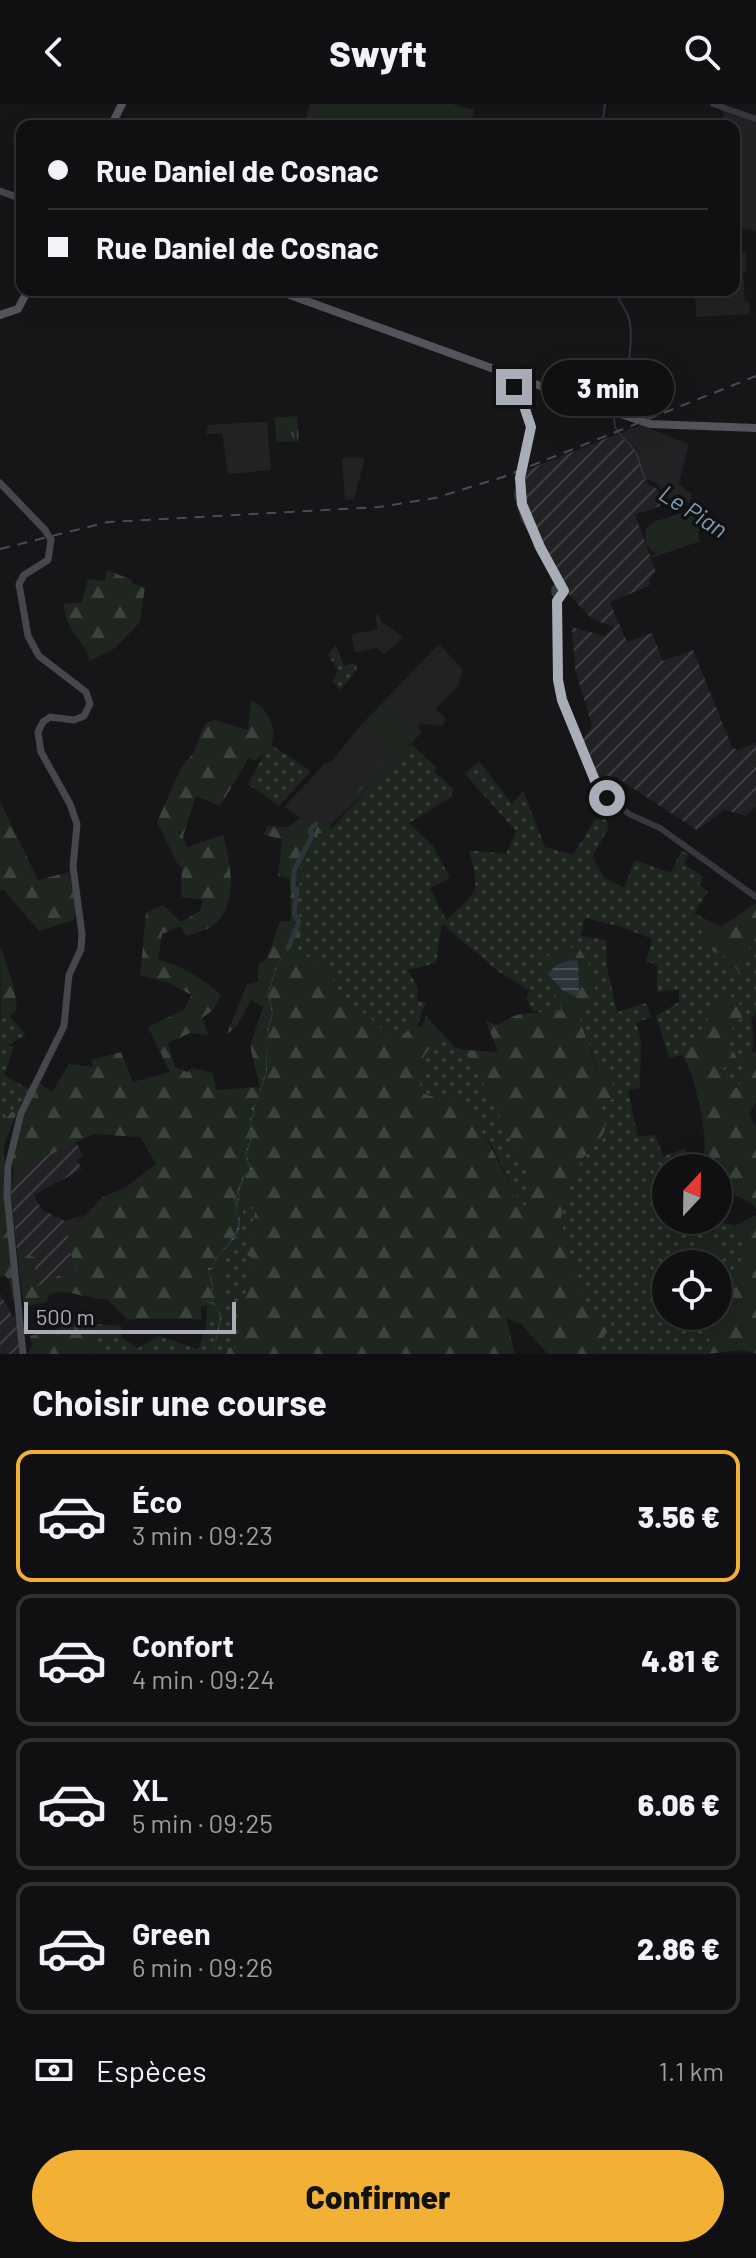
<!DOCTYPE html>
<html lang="fr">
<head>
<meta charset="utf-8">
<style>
  :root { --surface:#101012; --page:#19191b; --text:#f1f3f6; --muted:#9c9d9f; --line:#303032; --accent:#f2b134 }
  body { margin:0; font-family:Barlow,sans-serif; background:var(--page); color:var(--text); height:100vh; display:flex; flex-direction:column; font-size:30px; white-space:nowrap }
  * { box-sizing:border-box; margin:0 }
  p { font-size:26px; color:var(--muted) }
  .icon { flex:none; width:44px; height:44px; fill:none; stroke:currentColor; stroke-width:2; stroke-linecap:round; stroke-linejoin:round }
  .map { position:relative; height:1250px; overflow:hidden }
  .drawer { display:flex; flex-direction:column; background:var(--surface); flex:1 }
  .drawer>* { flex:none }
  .guide { position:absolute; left:16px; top:16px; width:724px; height:176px; border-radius:16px; box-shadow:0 8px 32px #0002,0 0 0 2px var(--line); display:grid; align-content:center; height:176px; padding:0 32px; background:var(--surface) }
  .needle { width:52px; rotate:22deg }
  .buttons { position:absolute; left:652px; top:1050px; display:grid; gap:16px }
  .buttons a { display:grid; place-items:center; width:80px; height:80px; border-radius:50%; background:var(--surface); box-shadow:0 8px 32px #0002,0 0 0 2px var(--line); font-size:40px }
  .scale { position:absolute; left:24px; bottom:20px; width:212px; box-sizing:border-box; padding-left:8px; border:4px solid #a8adb8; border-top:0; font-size:22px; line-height:28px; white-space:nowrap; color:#a8adb8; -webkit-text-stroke:6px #111113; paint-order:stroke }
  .end { position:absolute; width:36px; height:36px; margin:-18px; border:10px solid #a8adb8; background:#111; box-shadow:0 0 0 4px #111 }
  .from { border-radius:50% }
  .bubble { position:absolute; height:56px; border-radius:28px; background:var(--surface); box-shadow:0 8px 32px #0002,0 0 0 2px var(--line); font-size:26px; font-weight:800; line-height:56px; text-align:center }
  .guide b { display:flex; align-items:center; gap:28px; height:76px; font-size:30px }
  .guide b+b { border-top:2px solid var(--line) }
  .guide i { width:20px; height:20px; background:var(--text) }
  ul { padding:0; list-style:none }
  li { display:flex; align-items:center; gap:24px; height:132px; margin:0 16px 12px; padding:0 16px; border:4px solid var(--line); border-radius:16px }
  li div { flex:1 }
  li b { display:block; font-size:30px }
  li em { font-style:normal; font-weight:800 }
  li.active { border-color:var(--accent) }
  li>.icon { width:72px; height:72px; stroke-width:1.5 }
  h2 { padding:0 32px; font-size:36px; line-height:96px }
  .pay { display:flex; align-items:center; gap:20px; height:88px; padding:0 32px; font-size:30px }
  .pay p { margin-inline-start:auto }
  .action { display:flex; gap:16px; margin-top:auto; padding:16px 32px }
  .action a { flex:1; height:92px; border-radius:48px; background:var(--accent); color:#111; font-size:32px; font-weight:800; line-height:92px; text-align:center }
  header { display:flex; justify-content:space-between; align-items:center; height:104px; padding:0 32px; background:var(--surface); font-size:36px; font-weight:800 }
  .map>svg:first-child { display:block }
  .built { fill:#222225 }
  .industrial { fill:url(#industrial-furrows) }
  .grass { fill:url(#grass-dots) }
  .forest { fill:url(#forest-firs) }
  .park { fill:url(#park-tufts) }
  .pitch { fill:#1e261f }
  .water { fill:url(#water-rules) }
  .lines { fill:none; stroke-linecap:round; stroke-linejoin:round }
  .stream { stroke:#2c353c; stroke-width:2 }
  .river { stroke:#2c353c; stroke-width:5 }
  .tertiary { stroke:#37383d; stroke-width:6 }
  .secondary { stroke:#45474d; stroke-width:7 }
  .primary { stroke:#53555c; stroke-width:8 }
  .rail { stroke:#4a4c52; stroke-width:2; stroke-dasharray:10 8; stroke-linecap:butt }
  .secondary-bridge { stroke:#45474d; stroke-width:7 }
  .route { stroke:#a8adb8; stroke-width:10 }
  .labels { text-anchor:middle; stroke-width:7; stroke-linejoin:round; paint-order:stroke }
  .water-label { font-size:24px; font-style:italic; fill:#7f9bb3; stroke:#111113 }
</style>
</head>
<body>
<header><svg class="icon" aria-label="back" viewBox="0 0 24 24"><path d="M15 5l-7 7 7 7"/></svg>Swyft<svg class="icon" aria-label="search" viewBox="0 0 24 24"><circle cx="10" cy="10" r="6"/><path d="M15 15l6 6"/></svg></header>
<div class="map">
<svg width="756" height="1250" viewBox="0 0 756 1250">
  <defs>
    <pattern id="industrial-furrows" width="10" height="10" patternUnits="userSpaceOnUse" patternTransform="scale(2)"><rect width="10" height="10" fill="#222225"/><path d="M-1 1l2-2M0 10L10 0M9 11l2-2" fill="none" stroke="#3f3f43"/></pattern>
    <pattern id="grass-dots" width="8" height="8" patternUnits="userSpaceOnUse" patternTransform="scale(2)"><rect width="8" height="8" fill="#1e261f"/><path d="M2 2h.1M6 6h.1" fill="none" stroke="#3c433d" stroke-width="1.8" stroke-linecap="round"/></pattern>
    <pattern id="forest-firs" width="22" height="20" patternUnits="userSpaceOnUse" patternTransform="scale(2)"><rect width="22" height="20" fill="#1e261f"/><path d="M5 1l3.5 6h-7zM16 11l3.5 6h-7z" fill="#3c433d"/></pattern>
    <pattern id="park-tufts" width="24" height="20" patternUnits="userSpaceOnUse" patternTransform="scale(2)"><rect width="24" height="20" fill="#1e261f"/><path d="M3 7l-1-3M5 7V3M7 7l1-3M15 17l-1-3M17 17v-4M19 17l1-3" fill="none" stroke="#3c433d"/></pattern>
    <pattern id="water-rules" width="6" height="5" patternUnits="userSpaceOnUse" patternTransform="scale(2)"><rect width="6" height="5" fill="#2c353c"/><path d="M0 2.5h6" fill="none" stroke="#485056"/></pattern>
  </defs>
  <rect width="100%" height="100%" fill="#161618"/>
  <!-- built -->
  <g class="built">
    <path d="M723,6L756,17V127L734,124V22H723Z"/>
    <path d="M746,148L747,167L743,168L745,198H749L750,210L696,213L695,187L734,186V149Z"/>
    <path d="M258,318H267L271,366L228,370L222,330H206L208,321Z"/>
    <path d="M641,321L689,340L679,380L692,390L689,399L672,397L656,379L644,374L635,343L620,329Z"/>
    <path d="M346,353L365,354L354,395L345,396L342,355Z"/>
    <path d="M379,510L381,517L403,533L384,551L377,544L355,549L351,531L378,525L375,512Z"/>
    <path d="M439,540L463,566L458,582L435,605L446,614L443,622L421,620L418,623L422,628L368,686L331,720L301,714L284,703L325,659H330L360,622Z"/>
  </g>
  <!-- industrial -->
  <g class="industrial">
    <path d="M617,330L633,344L645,378L657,385L665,400L635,411L656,468L650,475L649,482L610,498L627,538L652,529L663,557L693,546L732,643L737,646L756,639V702L746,712L725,706L697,726L614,672L602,683L582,636L592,622L575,565L572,523L604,532L614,523L592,515L564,485L518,403L520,369Z"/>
    <path d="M75,1037L84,1052L77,1056L82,1065L34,1091L41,1105L65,1117L84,1111L68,1129V1144L78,1163L33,1184L36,1155L17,1147L10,1081L14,1068Z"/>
    <path d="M0,1189L12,1212L17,1211L19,1250H0Z"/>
  </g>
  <!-- grass -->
  <g class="grass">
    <path d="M336,541L344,562L355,559L357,565L341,586L332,578L338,567L328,550Z"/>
    <path d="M270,640L311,667L279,702L248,680Z"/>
    <path d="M411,640L437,664L434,667L453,685L451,693L409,719L433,742L450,774L430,784L446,816C478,787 481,790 469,746L506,750L516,727L465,670L479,657L512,700L523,687L545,743L573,751L595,716L606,712L608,725L592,753L604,773L624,784L635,756L671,769L681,747L689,750L684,760L703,773L699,781L708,788L694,809L707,816L697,839L725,853L745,868L743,858L756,827V909L751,916C756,937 752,973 733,986L720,966L736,954L724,933L728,889L682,951L669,954L656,912L679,898V885L657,888V860L646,858L652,835L622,823L585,814L581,832L606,836L607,863L617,908L646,899L652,914L636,918L641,936L640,984L628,986L638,1033L655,1031L663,1052L685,1045L689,1064H666V1116H694L699,1122L713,1128L718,1117L735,1122L733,1128L750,1142L725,1181L718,1179V1160H666V1212H718V1195L724,1187L733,1192L702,1250H593L611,1220L585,1200L565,1136L561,1114L567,1089L582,1055L599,1037L601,1000L608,955L598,965L576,905V840L573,844L539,855L545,863L561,906L549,910L533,907L526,893L530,887L498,867L442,820L436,859L408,866L418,884L417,897L426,898L417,922L413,921L397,938L336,885L330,868L297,846L304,818L297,810L301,761L315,731L331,725Z"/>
    <path d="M10,912L26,931L8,941L14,943L4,971L34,988L30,995L22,996L8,1012L0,1017V915Z"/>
    <path d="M441,928L455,943L464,946L485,982L531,1077L527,1105L517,1092L492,1042L455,992L448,999L415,987L428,966L420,958Z"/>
    <path d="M257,1104L249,1185C237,1204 238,1210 245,1230L234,1246L228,1242L227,1250H93L95,1220L121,1222L122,1234L138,1244L159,1232L198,1245L206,1223L207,1201L222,1216L225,1196L221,1171L224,1156L236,1137L243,1105Z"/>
  </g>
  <!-- forest -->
  <g class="forest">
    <path d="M107,466L132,476L133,480L145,483L140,518L115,544L90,557C83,533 66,529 64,500L82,498L88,475L105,477Z"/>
    <path d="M251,596C265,602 280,626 270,642C266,647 260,653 255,657L249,654L220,702L196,692L183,732L187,743L223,731C231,760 240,802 211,823C205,827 194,829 186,832L181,822L162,830L158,856C183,862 202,874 221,891L213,906L202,914L209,931L190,929L168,939L175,963L187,968L192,964L213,969L216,986L260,983L250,942L263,903L251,896L237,922L227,930L247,880L258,878V861L267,855L280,817H291L290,775L278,772L282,735L264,731L267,722L288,723L301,714L331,720L330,726L315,731L301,761L297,810L304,817L297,846L330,868L336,885L397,938L413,920L421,923L426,912L441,928L420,958L428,966L416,987L448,998L455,992L475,1014L517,1092L527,1105L531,1077L485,982L464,946L498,948L486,917L498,921C526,901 535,914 561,906L545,863L539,855L573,844L576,839L597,873L592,899L576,905L597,965L609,954L615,994L601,1000L605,1011V1026L599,1037L582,1055L567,1089L561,1114L565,1136L585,1200L612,1220L593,1250H548L521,1220L506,1214L515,1250H227V1242L234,1245L245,1230L238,1210L243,1195L249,1185L251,1153L246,1150L256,1104L243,1106L242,1120L236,1137L224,1156L221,1171L225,1196L222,1217L207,1201L200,1203L202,1215H127L107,1195C85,1196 71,1184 50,1190L46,1198L27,1202V1227L17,1147L36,1154L33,1184L77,1163L68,1144V1129L103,1093L125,1084L156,1060L140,1033L93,1030L14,1068C7,1046 28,1000 38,979L52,988L69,960L93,963L91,956L121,948L133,978L170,968L148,923L183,906L192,891L167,878L140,872L146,809L163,801L181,818L200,807L203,796L181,793L182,763L177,759L157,718L181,664L194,648L205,619L215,616L248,626Z"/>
    <path d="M387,646L394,652L347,700L345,697L362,680L359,677Z"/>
    <path d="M0,697L38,776L69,768L76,804L74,816L39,827L5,787L0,785Z"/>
    <path d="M756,799V827L743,858L745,868L741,871L737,865L725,861V853L697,839L707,816L721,823Z"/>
    <path d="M0,842L14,883L17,905L10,912L1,915Z"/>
    <path d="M728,889L747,907L725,933L737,954L735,958L720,966L733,986C746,978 743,970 740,957L756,947V998L749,1010L756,1023V1105L751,1099L718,1083V1064H701C712,1044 696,970 682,951Z"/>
    <path d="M22,996L4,1041L5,1105L16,1195L12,1196L10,1179L6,1172H0V1017L8,1012Z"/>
    <path d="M756,1111V1250C745,1242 718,1250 702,1250L733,1192L724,1188L718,1195V1179L725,1181L749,1143L733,1128L735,1122Z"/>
    <path d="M697,1136H710L723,1143L717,1160H685L702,1145Z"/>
    <path d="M59,1218L95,1220L93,1250H27L32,1243L30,1232L61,1224Z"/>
  </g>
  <!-- park -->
  <path class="park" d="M297,312L299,337L277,338L274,314Z"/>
  <!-- pitch -->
  <g class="pitch">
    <path d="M310,0H452L474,6L470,22H304Z"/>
    <path d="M681,409C696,409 703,421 698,435L701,437L651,454L650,452L655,450L645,439L646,425L653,418Z"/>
    <path d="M382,601L415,632L396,653L363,622Z"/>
  </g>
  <!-- water -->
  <g class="water">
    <path d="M288,844L275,867L269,890L273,908L267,931V968L254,1004L255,1010L251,1015V1038L246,1051L252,1065L244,1073L239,1087C241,1096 236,1098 237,1107C238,1115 240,1111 240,1119C240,1139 216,1146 213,1164L209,1166L213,1181L212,1195L222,1212L213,1250L220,1213L217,1203L204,1197L212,1198V1182L208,1164L213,1163C214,1154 218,1153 223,1146C241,1125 241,1119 233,1092L236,1098L239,1093L237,1088L243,1072L250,1066L245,1050L250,1037V1015L254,1009L251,1004L256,999L266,967L267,927L272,909L268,890L275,865Z"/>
    <path d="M570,856L578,857L579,887L575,892L563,887L548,870L556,861Z"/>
  </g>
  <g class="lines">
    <!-- stream -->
    <g class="stream">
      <path d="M602,22L605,0"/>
      <path d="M615,186C618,197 626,204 629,215C634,233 627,287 617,304"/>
      <path d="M614,310C613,332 623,330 633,344C640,353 640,367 646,376"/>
    </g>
    <!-- river -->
    <path class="river" d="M288,844L299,818L294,810L297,785H293L294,767L312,732L310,726L316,720"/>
    <!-- tertiary -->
    <g class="tertiary">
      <path d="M713,0L756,15"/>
      <path d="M511,271L531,323L517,391L524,415L540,443"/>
      <path d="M539,441L562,484"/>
      <circle cx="559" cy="487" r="5"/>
      <path d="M556,490L557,578"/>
      <path d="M558,576L565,606L598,684"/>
      <path d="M598,684L629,710L660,724L756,793"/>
    </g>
    <!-- secondary -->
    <g class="secondary">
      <path d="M0,87L22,95"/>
      <path d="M0,379L45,426"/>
      <path d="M23,1250L7,1090L8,1062L21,1009L64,922L69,871L81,845L82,830L73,763L77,720L70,700L41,648L38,628L43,618L50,613L74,616L84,612L90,600L86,588L39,552L28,532L19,480L24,471L48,456L51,436"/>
    </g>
    <!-- primary -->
    <g class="primary">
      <path d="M111,22L122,0"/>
      <path d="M276,186L549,285"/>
      <path d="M0,211L18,205L28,186"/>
      <path d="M545,284L650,320L756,324"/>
    </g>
    <!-- rail -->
    <path class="rail" d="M0,445L108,418L379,403L435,394L503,373L756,272"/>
    <!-- secondary-bridge -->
    <path class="secondary-bridge" d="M45,426L51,436"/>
  </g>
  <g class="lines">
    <!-- route -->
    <path class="route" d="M514,283L524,302L531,323L520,374L522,400L540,443L564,487L557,497L558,576L562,596L598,684L613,698L607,694"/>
  </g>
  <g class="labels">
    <!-- water labels -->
    <g class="water-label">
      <text transform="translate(693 408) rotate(33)" y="8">Le Pian</text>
    </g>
  </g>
</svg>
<div class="buttons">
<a><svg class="needle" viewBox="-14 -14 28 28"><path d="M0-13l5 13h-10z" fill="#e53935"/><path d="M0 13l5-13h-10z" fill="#9c9d9f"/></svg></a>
<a><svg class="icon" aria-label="locate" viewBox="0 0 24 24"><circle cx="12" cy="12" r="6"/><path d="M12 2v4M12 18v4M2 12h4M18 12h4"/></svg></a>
</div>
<div class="scale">500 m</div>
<i class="end from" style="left:607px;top:694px"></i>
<i class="end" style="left:514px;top:283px"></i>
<div class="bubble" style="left:542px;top:256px;width:132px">3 min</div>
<div class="guide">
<b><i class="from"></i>Rue Daniel de Cosnac</b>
<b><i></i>Rue Daniel de Cosnac</b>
</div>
</div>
<section class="drawer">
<h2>Choisir une course</h2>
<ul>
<li class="active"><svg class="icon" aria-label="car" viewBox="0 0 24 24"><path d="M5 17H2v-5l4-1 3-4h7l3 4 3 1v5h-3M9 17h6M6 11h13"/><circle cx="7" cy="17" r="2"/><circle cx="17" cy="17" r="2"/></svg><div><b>Éco</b><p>3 min · 09:23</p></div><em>3.56 €</em></li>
<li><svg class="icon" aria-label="car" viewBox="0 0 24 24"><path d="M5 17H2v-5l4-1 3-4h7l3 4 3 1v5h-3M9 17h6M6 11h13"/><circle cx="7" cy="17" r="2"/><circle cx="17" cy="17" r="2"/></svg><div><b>Confort</b><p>4 min · 09:24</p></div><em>4.81 €</em></li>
<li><svg class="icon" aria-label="car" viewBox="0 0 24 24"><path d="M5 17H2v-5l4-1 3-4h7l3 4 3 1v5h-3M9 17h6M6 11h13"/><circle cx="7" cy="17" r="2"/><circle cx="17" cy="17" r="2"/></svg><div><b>XL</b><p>5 min · 09:25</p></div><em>6.06 €</em></li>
<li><svg class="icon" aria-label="car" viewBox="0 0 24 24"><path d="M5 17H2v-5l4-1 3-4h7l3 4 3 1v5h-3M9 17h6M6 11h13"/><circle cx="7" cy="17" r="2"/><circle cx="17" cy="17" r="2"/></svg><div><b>Green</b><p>6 min · 09:26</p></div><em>2.86 €</em></li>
</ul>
<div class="pay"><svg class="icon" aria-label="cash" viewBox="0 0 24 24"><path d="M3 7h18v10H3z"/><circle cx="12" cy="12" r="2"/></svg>Espèces<p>1.1 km</p></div>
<div class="action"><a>Confirmer</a></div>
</section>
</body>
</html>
